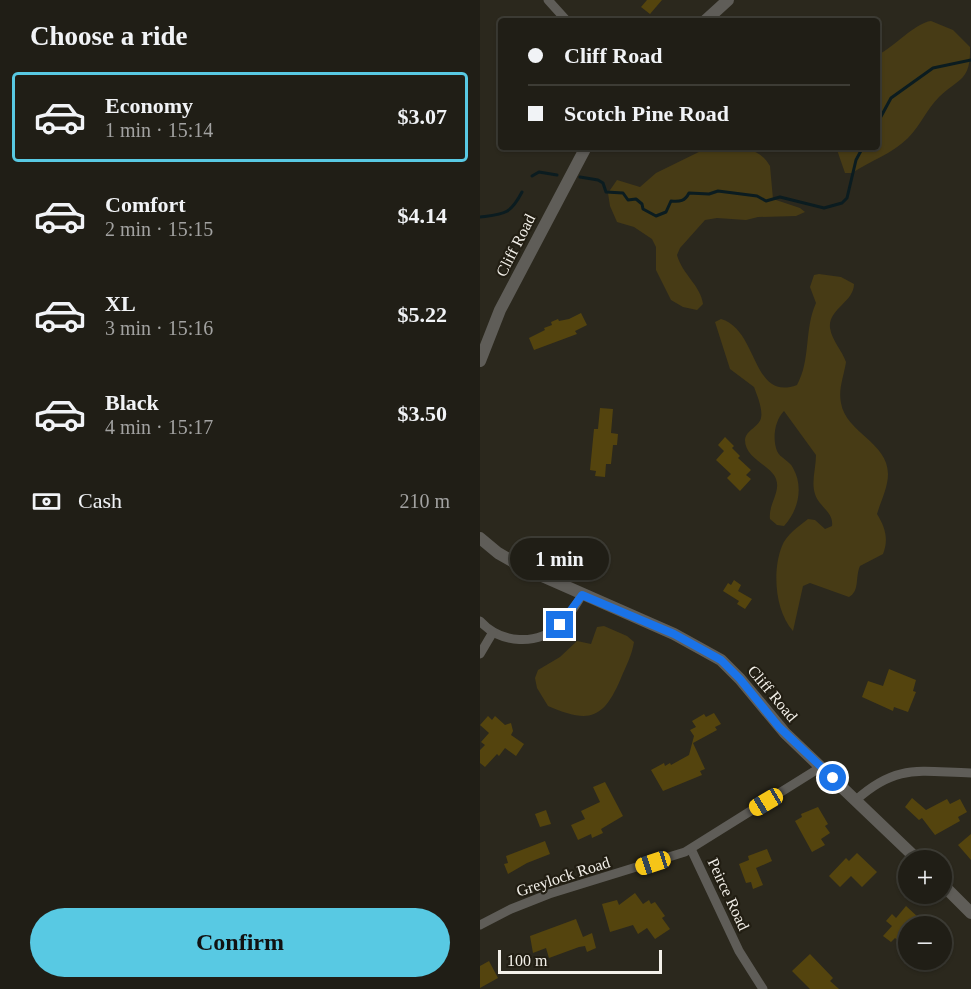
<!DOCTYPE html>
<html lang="en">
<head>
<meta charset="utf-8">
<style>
  :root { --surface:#201e16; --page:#2d2b23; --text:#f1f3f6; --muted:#a2a2a1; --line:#3d3c35; --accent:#58c9e3 }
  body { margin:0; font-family:"Times New Roman",serif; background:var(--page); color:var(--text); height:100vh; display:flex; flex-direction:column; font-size:22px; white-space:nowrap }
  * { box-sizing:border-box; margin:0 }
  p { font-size:20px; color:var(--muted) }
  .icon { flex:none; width:33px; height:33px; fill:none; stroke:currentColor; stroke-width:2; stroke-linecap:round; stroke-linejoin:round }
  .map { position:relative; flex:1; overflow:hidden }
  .drawer { display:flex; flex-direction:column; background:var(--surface); width:480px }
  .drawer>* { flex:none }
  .banner { position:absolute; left:18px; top:18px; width:382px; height:132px; border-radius:6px; box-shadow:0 2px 4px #0004,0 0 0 2px var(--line); display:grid; align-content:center; height:132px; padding:0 30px; background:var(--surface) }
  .buttons { position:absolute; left:418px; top:850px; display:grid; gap:12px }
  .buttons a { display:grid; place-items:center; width:54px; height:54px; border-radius:50%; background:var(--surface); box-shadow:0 2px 4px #0004,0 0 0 2px var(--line); font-size:30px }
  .scale { position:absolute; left:18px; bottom:15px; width:164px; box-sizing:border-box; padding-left:6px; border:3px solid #f3f0e9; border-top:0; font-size:16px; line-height:21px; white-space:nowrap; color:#f3f0e9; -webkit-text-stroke:4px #221e13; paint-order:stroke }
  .end { position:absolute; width:27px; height:27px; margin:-14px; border:8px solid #1a73e8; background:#fff; box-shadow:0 0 0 3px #fff }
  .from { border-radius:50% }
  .bubble { position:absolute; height:42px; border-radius:21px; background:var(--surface); box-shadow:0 2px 4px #0004,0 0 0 2px var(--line); font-size:20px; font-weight:700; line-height:42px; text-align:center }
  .car { position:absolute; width:18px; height:36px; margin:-18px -9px; border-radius:8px; box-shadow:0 0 4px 2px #0007; background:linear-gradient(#f5c518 24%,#345 0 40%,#f5c518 0 76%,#345 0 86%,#f5c518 0) }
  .banner b { display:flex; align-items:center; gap:21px; height:57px; font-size:22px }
  .banner b+b { border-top:2px solid var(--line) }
  .banner i { width:15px; height:15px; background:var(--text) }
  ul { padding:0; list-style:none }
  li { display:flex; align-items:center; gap:18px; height:90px; margin:0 12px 9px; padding:0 18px; border:3px solid transparent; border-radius:6px }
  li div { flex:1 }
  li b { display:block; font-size:22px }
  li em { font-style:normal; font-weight:700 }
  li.current { border-color:var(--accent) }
  li>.icon { width:54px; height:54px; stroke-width:1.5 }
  h2 { padding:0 30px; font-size:27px; line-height:72px }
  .pay { display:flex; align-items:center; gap:15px; height:66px; padding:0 30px; font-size:22px }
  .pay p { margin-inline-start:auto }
  .primary-button { display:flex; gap:12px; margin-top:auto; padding:12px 30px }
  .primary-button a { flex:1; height:69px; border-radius:36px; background:var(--accent); color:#111; font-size:24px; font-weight:700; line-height:69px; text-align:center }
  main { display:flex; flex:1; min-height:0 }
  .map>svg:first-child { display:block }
  .green { fill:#473b15 }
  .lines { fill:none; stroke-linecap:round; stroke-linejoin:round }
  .stream { stroke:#0b1c20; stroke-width:3 }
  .building { fill:#54440e }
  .minor { stroke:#5f5d58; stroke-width:9 }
  .tertiary { stroke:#5f5d58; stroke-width:12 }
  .route { stroke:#1a73e8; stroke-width:8 }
  .labels { text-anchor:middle; stroke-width:4.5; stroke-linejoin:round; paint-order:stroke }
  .street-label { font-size:16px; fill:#f3f0e9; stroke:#221e13 }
</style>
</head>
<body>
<main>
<section class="drawer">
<h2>Choose a ride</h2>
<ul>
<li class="current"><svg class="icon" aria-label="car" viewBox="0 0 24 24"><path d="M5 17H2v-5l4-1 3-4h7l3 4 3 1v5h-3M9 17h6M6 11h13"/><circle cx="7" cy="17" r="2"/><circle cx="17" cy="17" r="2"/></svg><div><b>Economy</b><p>1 min · 15:14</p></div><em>$3.07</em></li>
<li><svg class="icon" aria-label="car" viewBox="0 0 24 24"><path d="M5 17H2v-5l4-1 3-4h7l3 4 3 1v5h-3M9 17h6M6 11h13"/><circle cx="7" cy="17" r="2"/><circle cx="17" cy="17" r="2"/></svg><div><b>Comfort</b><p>2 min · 15:15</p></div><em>$4.14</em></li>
<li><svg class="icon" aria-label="car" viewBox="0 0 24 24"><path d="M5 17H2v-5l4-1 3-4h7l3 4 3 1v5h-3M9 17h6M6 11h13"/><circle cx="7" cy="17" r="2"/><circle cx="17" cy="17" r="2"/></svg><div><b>XL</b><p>3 min · 15:16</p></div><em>$5.22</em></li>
<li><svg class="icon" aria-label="car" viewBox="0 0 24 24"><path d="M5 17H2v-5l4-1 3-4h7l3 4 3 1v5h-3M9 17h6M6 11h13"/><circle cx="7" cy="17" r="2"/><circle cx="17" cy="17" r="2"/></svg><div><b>Black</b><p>4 min · 15:17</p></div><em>$3.50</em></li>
</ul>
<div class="pay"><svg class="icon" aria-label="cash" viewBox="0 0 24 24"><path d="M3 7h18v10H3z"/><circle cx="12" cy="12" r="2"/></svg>Cash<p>210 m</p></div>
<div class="primary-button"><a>Confirm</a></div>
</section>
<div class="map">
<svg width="491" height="989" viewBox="0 0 491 989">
  <rect width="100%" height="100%" fill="#2b281d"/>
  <!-- green -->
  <g class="green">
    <path d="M451,21L473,30L490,47C491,81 479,78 459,97C447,109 440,126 428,138C412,154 390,161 372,173H365L356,147H398V55C414,47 435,23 451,21Z"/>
    <path d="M229,147C251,147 277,143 290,166L293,199L320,208L325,212L316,216L278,217L266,220L237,218L225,220L200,248L197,255C202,274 221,286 223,304L217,310L203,307L191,300L176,270V247L172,239L154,227L137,222L130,206L128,193L137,180L160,187L176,173Z"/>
    <path d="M339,274L361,277L374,284C374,302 348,309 350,328C352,341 362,350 366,362C364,376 358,389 361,403C366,433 408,442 408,474C408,487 401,501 397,514C405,527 409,539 403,554L380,566C375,577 380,591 369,597L330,583L323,586L313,631C295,611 292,571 302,546C306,535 319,526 328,519L335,520L345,529L352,526C354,512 339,507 335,494C331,482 336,468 336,455L304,411C295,420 292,438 297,451C300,458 310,461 313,468C324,487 318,511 304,526L297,525L290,519C288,505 301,492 296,479C291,465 265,459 265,440C266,430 279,427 281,418C283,409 277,395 274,387L250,369L235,322L241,319C279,330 271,402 317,385C331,360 324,329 336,303L330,287L334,275Z"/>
    <path d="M124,626L147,636L154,642C152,655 146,666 141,678C123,721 108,723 68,706L57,688L55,678L58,670L80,657L97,641L111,644L117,627Z"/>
  </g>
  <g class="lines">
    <!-- stream -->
    <g class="stream">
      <path d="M398,122L411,98L453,68L491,60"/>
      <path d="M52,176L59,172L77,175"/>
      <path d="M100,177L118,180L123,183L126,192L143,193L148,200L156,199L162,204L163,209L176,216L186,212L191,201C200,202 205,201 209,193L229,194L238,191L277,196L286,201L300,197L344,208L362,203L367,198L376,160L383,147"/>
      <path d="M0,217C24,214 30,215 42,192"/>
    </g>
  </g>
  <!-- building -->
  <g class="building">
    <path d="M167,0H182L170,14L161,7Z"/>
    <path d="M101,313L107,325L95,331L97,334L54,350L49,338L65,330L64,328L72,325L71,322L78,319L79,321L89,319Z"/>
    <path d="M120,408L133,409L131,433L138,434L137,445H133L131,464H126L125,477L115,476L116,471L110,470L114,429H118Z"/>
    <path d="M245,437L254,446L252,448L260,456L258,458L271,470L266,475L271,479L260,491L247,478L251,474L236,460L244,451L238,445Z"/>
    <path d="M254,580L261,585L258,591L272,599L265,609L257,604L259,601L243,591L248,583L251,585Z"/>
    <path d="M409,669L436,680L433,691L436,692L428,712L414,707L413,711L382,697L388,681L403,686Z"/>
    <path d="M234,713L241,724L235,727L237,730L213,743L225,769L220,771L222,775L183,791L171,770L184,763L185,766L190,763L191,765L209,755L214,736L210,730L216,727L212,721L224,714L226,717Z"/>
    <path d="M8,716L12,720L15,716L25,725L31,723L33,731L31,735L44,744L36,756L25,748L19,756L17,754L5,767L0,763V750L5,745L1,742L9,733L0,725Z"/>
    <path d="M125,782L143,816L121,829L123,833L112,838L111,834L98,840L91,825L105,819L101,811L120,802L113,787Z"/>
    <path d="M432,798L446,810L467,799L470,804L480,799L487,812L478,817L480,821L455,835L442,818L439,820L425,807Z"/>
    <path d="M338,807L348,824L345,826L350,833L341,839L345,845L332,852L315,821L322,817L321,814Z"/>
    <path d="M66,810L71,824L60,827L55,814Z"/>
    <path d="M491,834V860L478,845Z"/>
    <path d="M65,841L70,854L47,863L28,874L24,864L28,863L26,856Z"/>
    <path d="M287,849L292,861L276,868L283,885L273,889L271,882L266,883L259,864L269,860L268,856Z"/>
    <path d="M377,853L397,872L382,887L371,876L360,887L349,876L366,858L369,861Z"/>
    <path d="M155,893L163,904L169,900L171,904L175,902L185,916L182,918L190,929L175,939L167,928L158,934L153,925L130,932L122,904L137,900L139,905Z"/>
    <path d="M426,906L439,918L429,927V947L420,940L419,941L415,938L411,942L403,936L412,926L406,921L412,914L416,918Z"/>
    <path d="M96,919L103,937L112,933L116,948L107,952L105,946L99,947L69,958L66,948L53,953L50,936Z"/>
    <path d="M330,954L353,978L350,981L359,989H330L312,971Z"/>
    <path d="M9,961L18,978L0,988V966Z"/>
  </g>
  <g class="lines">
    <!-- minor -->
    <g class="minor">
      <path d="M68,0L87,21"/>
      <path d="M0,621C21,644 57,646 80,625C89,617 96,605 102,595"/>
      <path d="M0,654L13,632"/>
      <path d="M376,800C417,763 440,772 491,773"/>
      <path d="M211,849L259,951L283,989"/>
      <path d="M0,925L31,909L69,894L205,852L341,767"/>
    </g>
    <!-- tertiary -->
    <g class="tertiary">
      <path d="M225,21L248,0"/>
      <path d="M0,361L20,310L106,147"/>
      <path d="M0,538L18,553L44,568L194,634L241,660L260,679L305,733L439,861"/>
      <path d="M462,884L491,913"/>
    </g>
  </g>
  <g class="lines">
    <!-- route -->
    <path class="route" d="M80,625L102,595L194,634L241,660L260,679L299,727L353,778"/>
  </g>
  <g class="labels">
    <!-- street labels -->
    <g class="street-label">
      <text transform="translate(35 245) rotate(-63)" y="6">Cliff Road</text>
      <text transform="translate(293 693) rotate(50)" y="6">Cliff Road</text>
      <text transform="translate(83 876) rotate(-18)" y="6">Greylock Road</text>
      <text transform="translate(249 894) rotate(65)" y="6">Peirce Road</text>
    </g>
  </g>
</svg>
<div class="buttons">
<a>+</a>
<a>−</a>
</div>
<div class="scale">100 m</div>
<i class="end from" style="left:353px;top:778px"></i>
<i class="end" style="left:80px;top:625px"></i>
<div class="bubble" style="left:30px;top:538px;width:99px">1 min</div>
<i class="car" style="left:286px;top:802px;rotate:239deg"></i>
<i class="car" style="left:173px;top:863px;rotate:252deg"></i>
<div class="banner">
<b><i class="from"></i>Cliff Road</b>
<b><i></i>Scotch Pine Road</b>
</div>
</div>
</main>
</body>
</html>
